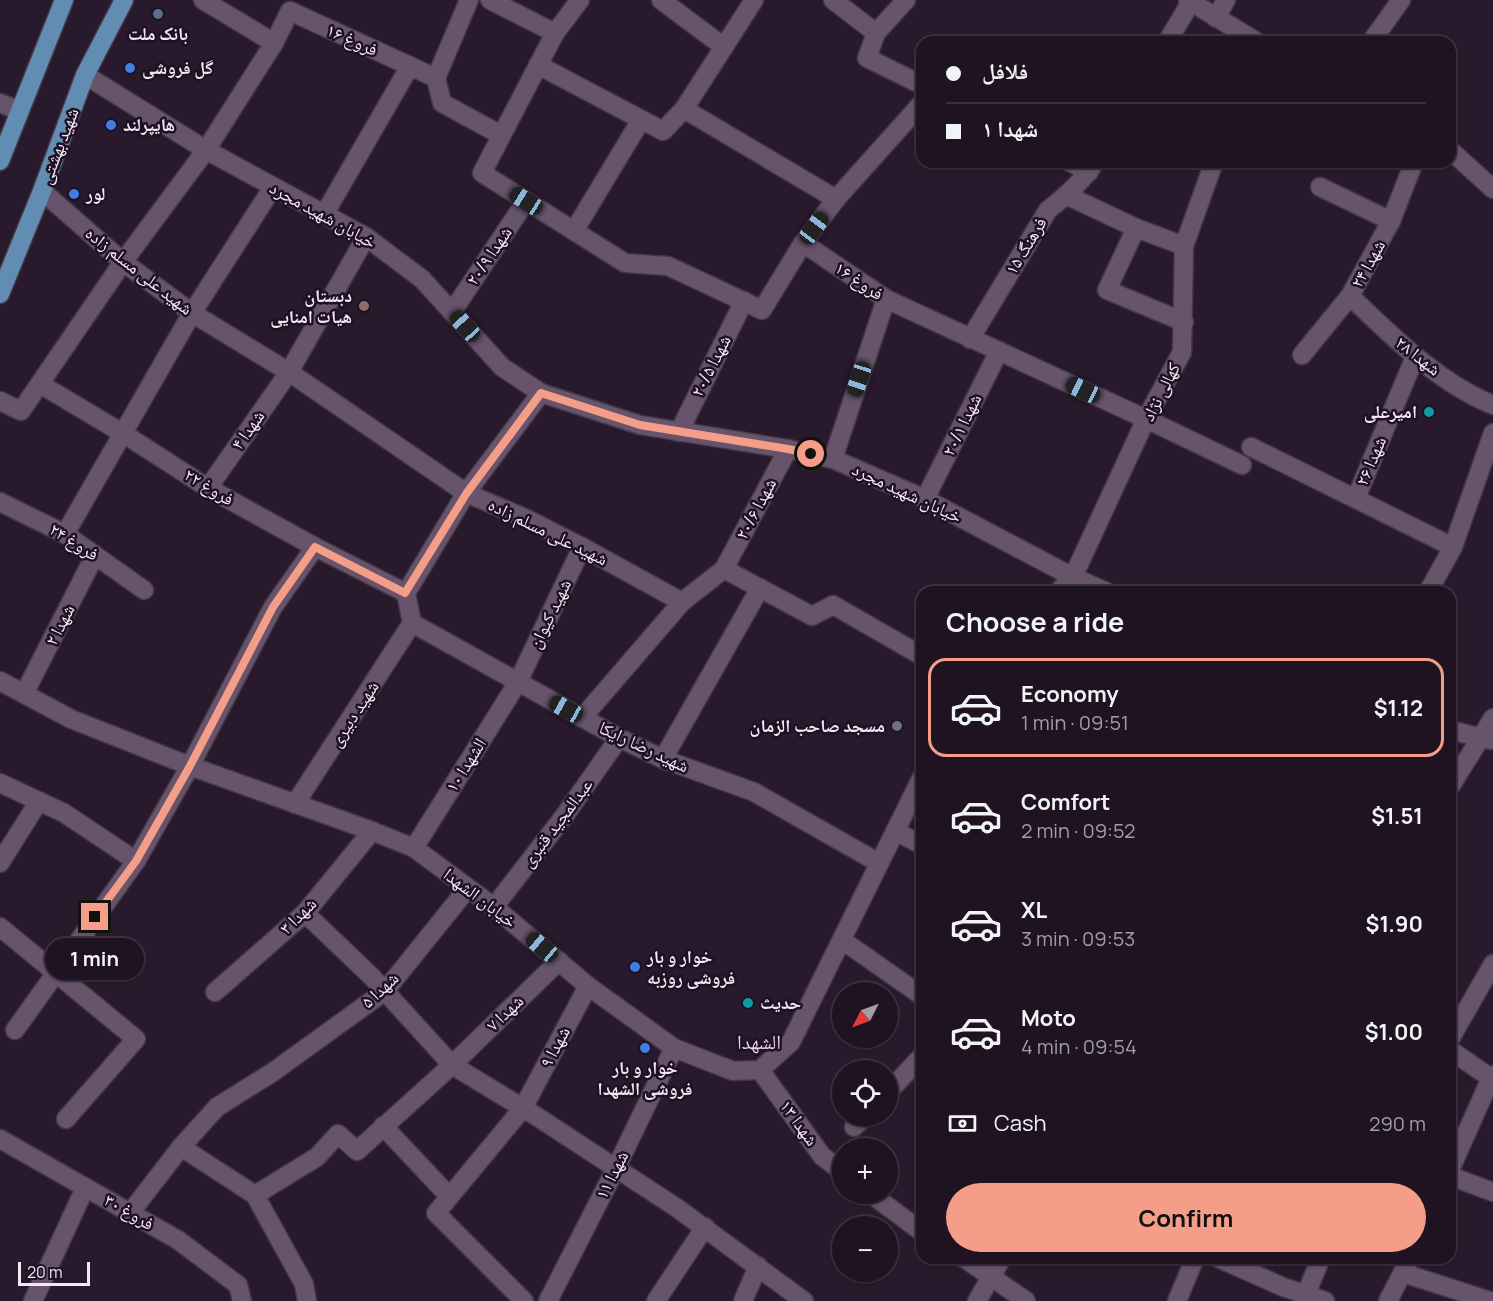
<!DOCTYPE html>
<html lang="en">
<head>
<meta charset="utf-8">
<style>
  :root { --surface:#1f1321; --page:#271c2a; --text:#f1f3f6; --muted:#a19ea5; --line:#3c323f; --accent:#f49e8a }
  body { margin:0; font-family:Manrope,"Noto Naskh Arabic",sans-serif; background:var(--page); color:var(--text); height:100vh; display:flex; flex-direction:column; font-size:22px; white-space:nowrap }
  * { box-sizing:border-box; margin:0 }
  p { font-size:20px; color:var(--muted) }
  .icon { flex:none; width:33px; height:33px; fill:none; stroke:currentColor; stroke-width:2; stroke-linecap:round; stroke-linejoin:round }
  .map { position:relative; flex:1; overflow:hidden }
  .drawer { position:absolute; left:916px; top:586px; width:540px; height:678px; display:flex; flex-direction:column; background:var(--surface); border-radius:18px; box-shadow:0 2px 4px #0004,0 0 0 2px var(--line) }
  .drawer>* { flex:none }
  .banner { position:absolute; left:916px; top:36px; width:540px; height:132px; border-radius:18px; box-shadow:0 2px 4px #0004,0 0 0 2px var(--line); display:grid; align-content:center; height:132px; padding:0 30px; background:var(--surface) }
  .needle { width:39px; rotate:228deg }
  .controls { position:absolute; left:832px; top:982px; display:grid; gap:12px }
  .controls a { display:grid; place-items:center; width:66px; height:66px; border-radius:50%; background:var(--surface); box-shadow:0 2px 4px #0004,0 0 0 2px var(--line); font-size:30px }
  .scale { position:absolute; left:18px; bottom:15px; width:72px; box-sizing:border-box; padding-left:6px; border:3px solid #f3e7f5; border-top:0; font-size:16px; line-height:21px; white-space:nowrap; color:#f3e7f5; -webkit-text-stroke:4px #1f1023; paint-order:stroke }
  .end { position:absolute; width:27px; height:27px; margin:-14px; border:8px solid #f49e8a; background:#111; box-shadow:0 0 0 3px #111 }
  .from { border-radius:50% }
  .bubble { position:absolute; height:42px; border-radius:21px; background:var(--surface); box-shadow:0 2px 4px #0004,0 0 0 2px var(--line); font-size:20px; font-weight:700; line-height:42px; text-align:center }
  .car { position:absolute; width:18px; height:36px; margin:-18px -9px; border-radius:8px; box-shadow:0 0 4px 2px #0007; background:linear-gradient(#222 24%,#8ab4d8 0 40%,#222 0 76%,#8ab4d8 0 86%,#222 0) }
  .banner b { display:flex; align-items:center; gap:21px; height:57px; font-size:22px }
  .banner b+b { border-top:2px solid var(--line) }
  .banner i { width:15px; height:15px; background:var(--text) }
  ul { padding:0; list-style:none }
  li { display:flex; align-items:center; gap:18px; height:99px; margin:0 12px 9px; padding:0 18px; border:3px solid transparent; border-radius:18px }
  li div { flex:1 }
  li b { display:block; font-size:22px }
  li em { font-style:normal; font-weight:700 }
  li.on { border-color:var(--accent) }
  li>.icon { width:54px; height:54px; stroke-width:1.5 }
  h2 { padding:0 30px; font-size:27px; line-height:72px }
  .pay { display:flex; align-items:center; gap:15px; height:66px; padding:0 30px; font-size:22px }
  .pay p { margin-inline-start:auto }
  .cta { display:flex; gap:12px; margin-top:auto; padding:12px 30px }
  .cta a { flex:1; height:69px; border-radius:36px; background:var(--accent); color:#111; font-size:24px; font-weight:700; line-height:69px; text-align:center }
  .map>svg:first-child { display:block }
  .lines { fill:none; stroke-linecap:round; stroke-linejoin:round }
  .minor-casing { stroke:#433646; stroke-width:21 }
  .major-casing { stroke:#433646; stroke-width:21 }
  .minor { stroke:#67546b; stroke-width:18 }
  .major { stroke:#608db1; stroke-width:18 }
  .route { stroke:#f49e8a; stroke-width:8 }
  .service-dot { fill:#5c6f8a; stroke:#1f1023; stroke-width:2 }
  .shop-dot { fill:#3f7fe0; stroke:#1f1023; stroke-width:2 }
  .education-dot { fill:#8d6e63; stroke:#1f1023; stroke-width:2 }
  .culture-dot { fill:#0f9aa8; stroke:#1f1023; stroke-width:2 }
  .worship-dot { fill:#6b7280; stroke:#1f1023; stroke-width:2 }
  .labels { text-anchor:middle; stroke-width:5; stroke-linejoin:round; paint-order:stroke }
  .poi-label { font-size:18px; font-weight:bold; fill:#f3e7f5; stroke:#1f1023; text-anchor:start }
  .street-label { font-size:18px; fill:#f3e7f5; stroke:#1f1023 }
  .neighbourhood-label { font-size:20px; fill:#ead3ee; stroke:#1f1023 }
</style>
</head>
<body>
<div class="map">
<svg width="1493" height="1301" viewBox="0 0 1493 1301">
  <rect width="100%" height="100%" fill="#29192c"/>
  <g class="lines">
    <defs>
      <g id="minor">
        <path d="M203,0L274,43L290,11L436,78L442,103L501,135"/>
        <path d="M490,0L555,33"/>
        <path d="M580,0L555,33L482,173L625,263L668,266L762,310L803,243L886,299L1146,419L1242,465"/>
        <path d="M661,0L724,47"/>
        <path d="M754,0L684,109L836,199"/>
        <path d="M833,0L876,33L867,58L922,85"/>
        <path d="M1188,0L1257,42"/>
        <path d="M1216,18L1226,0"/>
        <path d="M876,33L906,0"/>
        <path d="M1167,42L1191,2"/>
        <path d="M1371,42L1401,0"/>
        <path d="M538,65L663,131L684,109"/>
        <path d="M85,75L206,150L366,237L422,279L502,367L541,393L640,425L788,449L833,459L925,499L1073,577L1146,419L1182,352L1184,246L1214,162"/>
        <path d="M436,78L469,0"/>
        <path d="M0,103L20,111"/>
        <path d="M1450,150L1493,189"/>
        <path d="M1070,162L1089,172"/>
        <path d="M1320,187L1391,221"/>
        <path d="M42,191L123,262L192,313L289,372L466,493L527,519L582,547L682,602L724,569L812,616L833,605L922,656"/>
        <path d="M1066,195L1136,228L1184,246"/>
        <path d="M325,213L410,66"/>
        <path d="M1136,228L1107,290L1184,322"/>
        <path d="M574,231L641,120"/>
        <path d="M803,243L836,199L922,103"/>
        <path d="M1350,296C1393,337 1437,382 1493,405"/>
        <path d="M452,312L526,201"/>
        <path d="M970,339L1048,210C1066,196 1083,181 1095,162"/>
        <path d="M1302,355L1350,296L1391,221L1414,162"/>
        <path d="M40,384L124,434L208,488L315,547L406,593L412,623"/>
        <path d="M0,401L21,411L123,262L206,150L274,43"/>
        <path d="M679,432L744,301"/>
        <path d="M1251,447L1453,547"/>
        <path d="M833,459L886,299"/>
        <path d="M208,488L289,372L366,237"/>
        <path d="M1356,498L1415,357"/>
        <path d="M925,499L999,351"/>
        <path d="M0,502L65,534L144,590"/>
        <path d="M65,534L192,313L273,187"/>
        <path d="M724,569L788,449"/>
        <path d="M1058,592L1073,577L1107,592"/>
        <path d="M1428,592L1453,547L1493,433"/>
        <path d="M406,593L466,493L541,393"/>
        <path d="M412,623L619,738L663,759L754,792L879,863"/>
        <path d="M0,681L71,719L190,766L372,831L414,848L494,907L588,986L674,1048L733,1071L760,1070L791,1042L922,777"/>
        <path d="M24,694L95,555"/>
        <path d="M582,718L682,602"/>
        <path d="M1450,730L1491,740"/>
        <path d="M663,759L760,588"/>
        <path d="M0,783L64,813L136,861"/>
        <path d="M1450,787L1493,718"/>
        <path d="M295,804L412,623"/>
        <path d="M895,831L922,845"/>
        <path d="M414,848L518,682L582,547"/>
        <path d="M0,863L39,801"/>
        <path d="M494,907L565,815L619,738"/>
        <path d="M305,913L372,977L452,1065L536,1116L677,1208L804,1301"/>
        <path d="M0,927L136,1039L66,1119"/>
        <path d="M842,940L922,996"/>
        <path d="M215,992L305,913L372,831"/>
        <path d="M15,1030L136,861L190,766L273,607L315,547"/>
        <path d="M1450,1039L1493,964"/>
        <path d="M1450,1050L1491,1078L1493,1075"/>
        <path d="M760,1070L822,1156L843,1172"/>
        <path d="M888,1092L922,1056"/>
        <path d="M383,1126L449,1196"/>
        <path d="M854,1127L865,1116"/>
        <path d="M0,1139L178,1240L238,1285L242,1301"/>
        <path d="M181,1147L255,1195L304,1284L307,1301"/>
        <path d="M1450,1170L1491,1078"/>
        <path d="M1450,1176L1493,1192"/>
        <path d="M871,1194L922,1232"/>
        <path d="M255,1195L317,1157L338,1134L357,1151L452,1065L559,961"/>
        <path d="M130,1213L181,1147L217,1107L273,1072L385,991L468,888"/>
        <path d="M964,1258L1026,1301"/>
        <path d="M1218,1258L1283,1287L1325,1301"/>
        <path d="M1403,1273L1490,1301"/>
        <path d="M1306,1294L1321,1258"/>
        <path d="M33,1301L85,1188"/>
        <path d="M524,1301L436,1213L523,1108L588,986"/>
        <path d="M548,1301L616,1168L674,1048"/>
        <path d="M656,1301L705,1227"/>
        <path d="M743,1301L758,1266"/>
        <path d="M977,1301L1002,1258"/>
        <path d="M1177,1301L1195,1258"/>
        <path d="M1388,1301L1410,1258"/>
      </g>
      <g id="major">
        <path d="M0,161L64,0"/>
        <path d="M0,294L42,191L85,75L124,0"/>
      </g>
    </defs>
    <!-- minor casing -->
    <use href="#minor" class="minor-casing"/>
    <!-- major casing -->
    <use href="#major" class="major-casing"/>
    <!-- minor -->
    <use href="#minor" class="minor"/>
    <!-- major -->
    <use href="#major" class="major"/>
  </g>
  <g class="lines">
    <!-- route -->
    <path class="route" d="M95,917L136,861L190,766L273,607L315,547L405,593L466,494L541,393L640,425L788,449L811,454"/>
  </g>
  <!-- markers -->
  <circle class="service-dot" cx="158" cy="14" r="6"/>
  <g class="shop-dot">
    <circle cx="130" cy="68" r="6"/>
    <circle cx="111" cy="125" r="6"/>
    <circle cx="74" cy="194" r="6"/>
    <circle cx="635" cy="967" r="6"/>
    <circle cx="645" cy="1048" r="6"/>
  </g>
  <circle class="education-dot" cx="364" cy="306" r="6"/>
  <g class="culture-dot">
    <circle cx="1429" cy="412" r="6"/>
    <circle cx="748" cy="1003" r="6"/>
  </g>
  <circle class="worship-dot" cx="897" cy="726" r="6"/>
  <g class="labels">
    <!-- poi labels -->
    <g class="poi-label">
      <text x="158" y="40" text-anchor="middle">بانک ملت</text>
      <text x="142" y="74">گل فروشی</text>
      <text x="123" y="131">هایپرلند</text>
      <text x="86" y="200">لور</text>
      <text x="352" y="302" text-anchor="end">دبستان<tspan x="352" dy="21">هیات امنایی</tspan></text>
      <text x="1417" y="418" text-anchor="end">امیرعلی</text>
      <text x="885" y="732" text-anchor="end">مسجد صاحب الزمان</text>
      <text x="647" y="963">خوار و بار<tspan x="647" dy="21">فروشی روزبه</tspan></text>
      <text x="760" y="1009">حدیث</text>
      <text x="645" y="1074" text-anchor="middle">خوار و بار<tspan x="645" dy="21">فروشی الشهدا</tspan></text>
    </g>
    <!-- street labels -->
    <g class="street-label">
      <text transform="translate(352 40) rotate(24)" y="6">فروغ ۱۶</text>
      <text transform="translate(59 146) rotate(-69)" y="6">شهید بهشتی</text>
      <text transform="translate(323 215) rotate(29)" y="6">خیابان شهید مجرد</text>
      <text transform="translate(1026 246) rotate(-59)" y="6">فرهنگ ۱۵</text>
      <text transform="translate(489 256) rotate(-56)" y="6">شهدا ۲۰/۹</text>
      <text transform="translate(1368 264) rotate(-61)" y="6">شهدا ۲۴</text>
      <text transform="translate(139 271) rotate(38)" y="6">شهید علی مسلم زاده</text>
      <text transform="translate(859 281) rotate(34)" y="6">فروغ ۱۶</text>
      <text transform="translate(1418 356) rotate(38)" y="6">شهدا ۲۸</text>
      <text transform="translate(711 366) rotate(-63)" y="6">شهدا ۲۰/۵</text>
      <text transform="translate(1161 392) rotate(-63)" y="6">کهالی نژاد</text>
      <text transform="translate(962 425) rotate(-64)" y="6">شهدا ۲۰/۱</text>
      <text transform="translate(248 430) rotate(-55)" y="6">شهدا ۴</text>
      <text transform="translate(1371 461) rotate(-67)" y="6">شهدا ۲۶</text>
      <text transform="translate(209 487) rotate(31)" y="6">فروغ ۲۲</text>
      <text transform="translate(907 493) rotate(25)" y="6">خیابان شهید مجرد</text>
      <text transform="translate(756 509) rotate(-62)" y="6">شهدا ۲۰/۶</text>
      <text transform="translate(548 532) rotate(26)" y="6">شهید علی مسلم زاده</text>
      <text transform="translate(74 542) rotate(32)" y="6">فروغ ۲۴</text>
      <text transform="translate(550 614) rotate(-64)" y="6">شهید کیوان</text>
      <text transform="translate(60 625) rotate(-63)" y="6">شهدا ۲</text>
      <text transform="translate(354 714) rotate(-57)" y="6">شهید دبیری</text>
      <text transform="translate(644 747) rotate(25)" y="6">شهید رضا رایکا</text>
      <text transform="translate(466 765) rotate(-58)" y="6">الشهدا ۱۰</text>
      <text transform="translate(557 823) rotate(-53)" y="6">عبدالمجید قنبری</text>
      <text transform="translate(480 898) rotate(37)" y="6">خیابان الشهدا</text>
      <text transform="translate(298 916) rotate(-45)" y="6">شهدا ۳</text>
      <text transform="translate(380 990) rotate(-43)" y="6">شهدا ۵</text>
      <text transform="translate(505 1013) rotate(-44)" y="6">شهدا ۷</text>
      <text transform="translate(555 1047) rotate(-62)" y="6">شهدا ۹</text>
      <text transform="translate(799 1123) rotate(54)" y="6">شهدا ۱۳</text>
      <text transform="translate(612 1175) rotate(-63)" y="6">شهدا ۱۱</text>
      <text transform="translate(129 1212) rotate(30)" y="6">فروغ ۳۰</text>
    </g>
    <!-- neighbourhood labels -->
    <g class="neighbourhood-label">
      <text x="759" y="1049">الشهدا</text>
    </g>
  </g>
</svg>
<div class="controls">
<a><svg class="needle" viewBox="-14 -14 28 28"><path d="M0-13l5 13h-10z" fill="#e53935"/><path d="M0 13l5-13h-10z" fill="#a19ea5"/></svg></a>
<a><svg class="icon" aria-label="locate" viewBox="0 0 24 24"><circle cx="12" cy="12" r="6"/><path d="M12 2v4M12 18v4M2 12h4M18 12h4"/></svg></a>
<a>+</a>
<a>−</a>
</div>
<div class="scale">20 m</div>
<i class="end from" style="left:811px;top:454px"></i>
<i class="end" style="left:95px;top:917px"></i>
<div class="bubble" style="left:45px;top:938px;width:99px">1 min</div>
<i class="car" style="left:526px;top:201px;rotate:302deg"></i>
<i class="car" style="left:814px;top:228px;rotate:37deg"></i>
<i class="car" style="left:465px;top:326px;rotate:318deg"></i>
<i class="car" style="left:859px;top:379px;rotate:198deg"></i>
<i class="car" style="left:1083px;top:390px;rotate:295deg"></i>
<i class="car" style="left:566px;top:709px;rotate:299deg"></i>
<i class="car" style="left:542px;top:947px;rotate:310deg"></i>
<div class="banner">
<b><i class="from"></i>فلافل</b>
<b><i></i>شهدا ۱</b>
</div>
<section class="drawer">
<h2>Choose a ride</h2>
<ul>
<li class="on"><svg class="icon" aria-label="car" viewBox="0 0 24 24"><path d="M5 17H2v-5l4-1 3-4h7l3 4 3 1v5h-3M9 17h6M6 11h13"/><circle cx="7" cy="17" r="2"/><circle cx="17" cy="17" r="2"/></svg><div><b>Economy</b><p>1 min · 09:51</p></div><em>$1.12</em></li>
<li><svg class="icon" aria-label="car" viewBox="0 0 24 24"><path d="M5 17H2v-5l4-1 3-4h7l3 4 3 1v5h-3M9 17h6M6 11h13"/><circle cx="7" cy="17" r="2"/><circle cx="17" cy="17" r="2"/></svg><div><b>Comfort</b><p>2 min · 09:52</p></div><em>$1.51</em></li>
<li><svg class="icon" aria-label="car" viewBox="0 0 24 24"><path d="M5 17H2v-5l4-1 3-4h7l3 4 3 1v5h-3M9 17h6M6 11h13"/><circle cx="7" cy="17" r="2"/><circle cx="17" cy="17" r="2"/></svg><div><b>XL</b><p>3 min · 09:53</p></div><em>$1.90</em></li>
<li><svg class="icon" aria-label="car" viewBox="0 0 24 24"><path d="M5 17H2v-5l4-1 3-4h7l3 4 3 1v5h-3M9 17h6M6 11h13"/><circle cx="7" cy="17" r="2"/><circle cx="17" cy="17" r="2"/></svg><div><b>Moto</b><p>4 min · 09:54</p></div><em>$1.00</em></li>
</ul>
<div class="pay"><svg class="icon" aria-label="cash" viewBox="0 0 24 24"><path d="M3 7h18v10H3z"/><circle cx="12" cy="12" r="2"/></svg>Cash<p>290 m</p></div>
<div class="cta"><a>Confirm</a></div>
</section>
</div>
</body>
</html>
